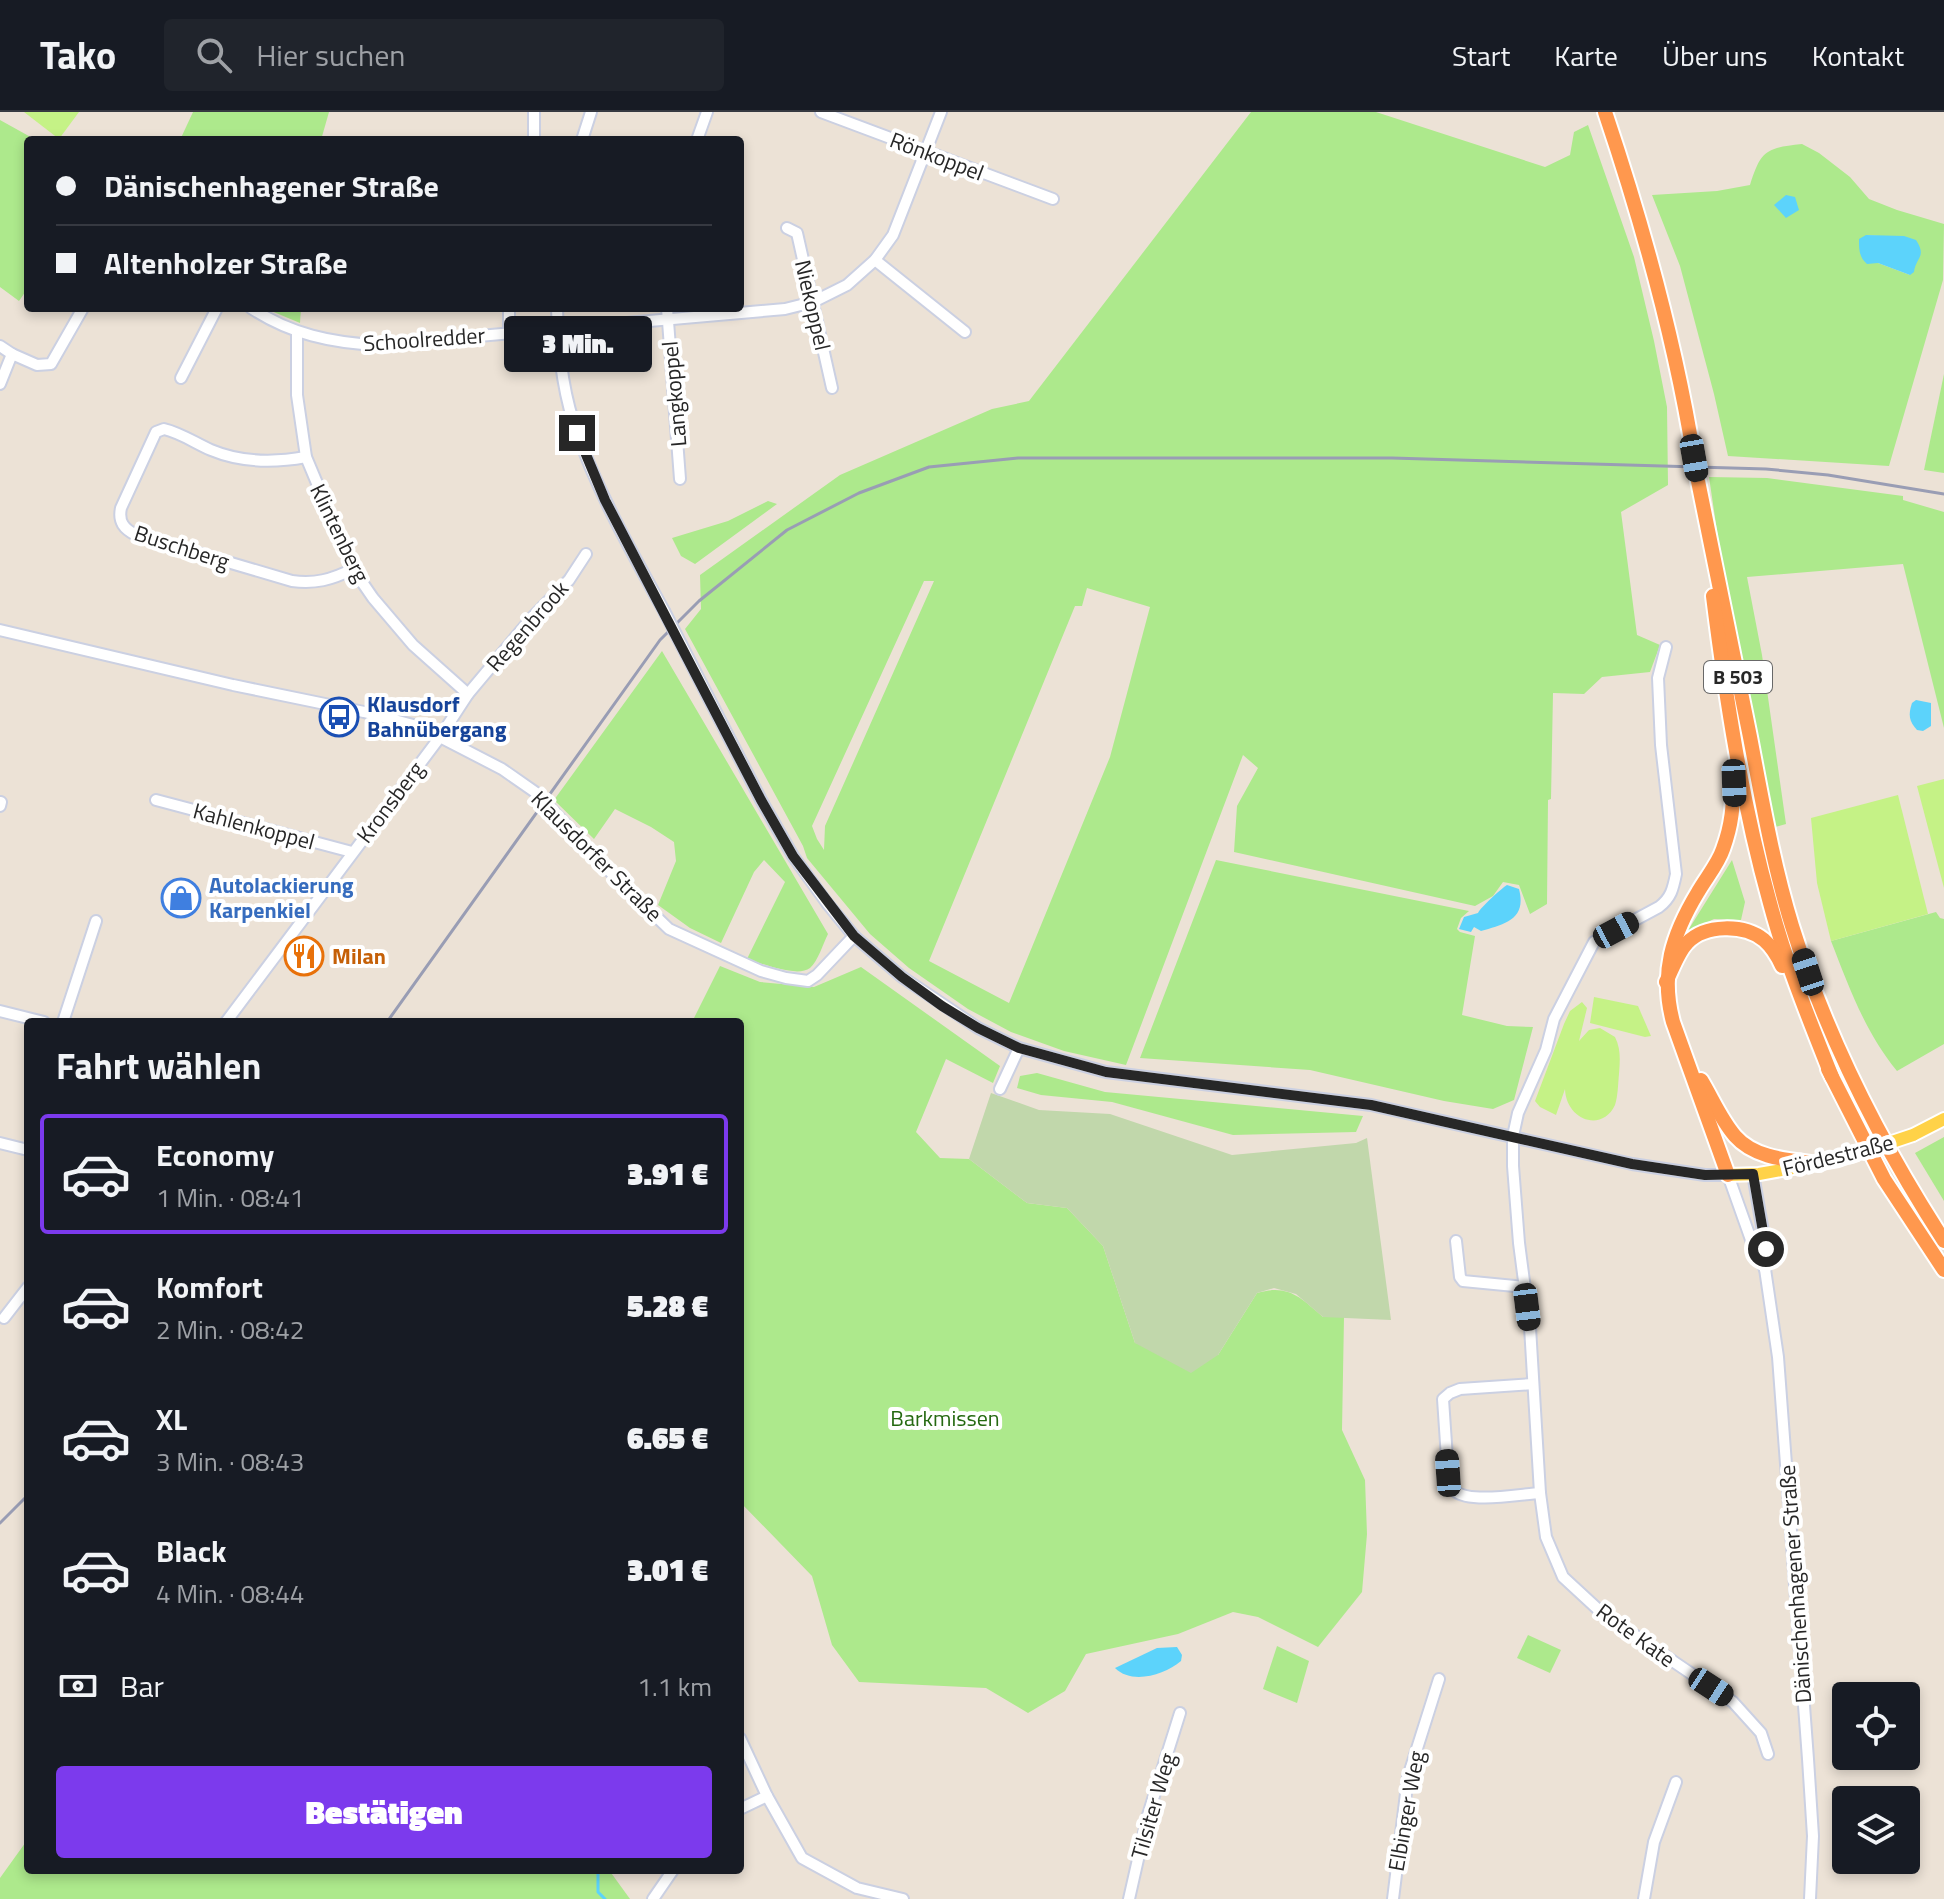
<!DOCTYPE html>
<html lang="de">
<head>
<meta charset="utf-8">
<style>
  :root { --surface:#171b24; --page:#20242c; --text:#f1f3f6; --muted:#9ea1a6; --line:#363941; --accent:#7c3aed }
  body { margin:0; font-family:"Titillium Web",sans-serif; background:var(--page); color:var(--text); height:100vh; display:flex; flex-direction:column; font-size:30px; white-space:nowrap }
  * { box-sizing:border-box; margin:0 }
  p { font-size:26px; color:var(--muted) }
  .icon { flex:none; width:44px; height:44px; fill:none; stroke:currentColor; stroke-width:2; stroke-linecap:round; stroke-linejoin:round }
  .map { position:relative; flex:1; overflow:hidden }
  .sheet { position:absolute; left:24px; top:906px; width:720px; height:856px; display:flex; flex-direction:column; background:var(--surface); border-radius:8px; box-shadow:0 4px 12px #0003 }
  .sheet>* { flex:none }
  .hud { position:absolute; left:24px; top:24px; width:720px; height:176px; border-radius:8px; box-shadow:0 4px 12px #0003; display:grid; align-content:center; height:176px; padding:0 32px; background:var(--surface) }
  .buttons { position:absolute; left:1832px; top:1570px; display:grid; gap:16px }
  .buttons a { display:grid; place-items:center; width:88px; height:88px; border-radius:8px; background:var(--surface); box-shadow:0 4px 12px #0003; font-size:40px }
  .end { position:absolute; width:36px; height:36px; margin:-18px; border:10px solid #272727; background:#fff; box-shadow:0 0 0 4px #fff }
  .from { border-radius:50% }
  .bubble { position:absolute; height:56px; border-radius:8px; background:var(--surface); box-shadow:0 4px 12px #0003; font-size:26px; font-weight:800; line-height:56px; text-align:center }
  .car { position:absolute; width:24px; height:48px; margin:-24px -12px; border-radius:10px; box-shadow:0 0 6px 2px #0007; background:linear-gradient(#222 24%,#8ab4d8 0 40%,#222 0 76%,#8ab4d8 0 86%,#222 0) }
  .hud b { display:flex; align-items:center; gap:28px; height:76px; font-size:30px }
  .hud b+b { border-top:2px solid var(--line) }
  .hud i { width:20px; height:20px; background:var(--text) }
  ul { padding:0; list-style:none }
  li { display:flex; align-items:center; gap:24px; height:120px; margin:0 16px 12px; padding:0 16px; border:4px solid transparent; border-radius:8px }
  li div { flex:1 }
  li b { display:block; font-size:30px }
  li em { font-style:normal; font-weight:800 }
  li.on { border-color:var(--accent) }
  li>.icon { width:72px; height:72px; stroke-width:1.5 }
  h2 { padding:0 32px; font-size:36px; line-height:96px }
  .pay { display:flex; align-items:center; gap:20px; height:88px; padding:0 32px; font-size:30px }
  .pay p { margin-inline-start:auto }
  .action { display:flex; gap:16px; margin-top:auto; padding:16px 32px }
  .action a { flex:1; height:92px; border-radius:8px; background:var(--accent); color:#fff; font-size:32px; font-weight:800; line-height:92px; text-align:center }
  header { display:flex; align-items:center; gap:48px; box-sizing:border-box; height:112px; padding:0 40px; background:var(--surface); border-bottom:2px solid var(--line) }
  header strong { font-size:38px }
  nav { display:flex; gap:44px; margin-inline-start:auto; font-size:28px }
  .search { width:560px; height:72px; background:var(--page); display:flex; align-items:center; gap:20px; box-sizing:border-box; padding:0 28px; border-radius:8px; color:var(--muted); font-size:30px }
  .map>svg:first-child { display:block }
  .green { fill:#ade98c; fill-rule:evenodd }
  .cemetery { fill:#c1d7ab }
  .pitch { fill:#c5f286 }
  .water { fill:#5cd3fb }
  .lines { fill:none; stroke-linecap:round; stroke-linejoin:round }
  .stream { stroke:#5cd3fb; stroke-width:3 }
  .minor-casing { stroke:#cbd0e2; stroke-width:14 }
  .major-casing { stroke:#fff; stroke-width:16 }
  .highway-casing { stroke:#fff; stroke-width:18 }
  .minor { stroke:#fff; stroke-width:10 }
  .major { stroke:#ffd248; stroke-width:12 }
  .highway { stroke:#ff984e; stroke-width:14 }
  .rail { stroke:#999db4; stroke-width:3 }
  .minor-bridge-casing { stroke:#cbd0e2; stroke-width:14; stroke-linecap:butt }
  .major-bridge-casing { stroke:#fff; stroke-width:16; stroke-linecap:butt }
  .highway-bridge-casing { stroke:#fff; stroke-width:18; stroke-linecap:butt }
  .minor-bridge { stroke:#fff; stroke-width:10 }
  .major-bridge { stroke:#ffd248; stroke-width:12 }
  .highway-bridge { stroke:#ff984e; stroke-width:14 }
  .route { stroke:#272727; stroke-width:10 }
  .labels { text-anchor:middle; stroke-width:8; stroke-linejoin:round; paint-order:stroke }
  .shield { fill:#fff; stroke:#686868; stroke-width:2 }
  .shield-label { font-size:20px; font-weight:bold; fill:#272727 }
  .street-label { font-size:22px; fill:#272727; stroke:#fff }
  .transit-label { font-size:22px; font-weight:bold; fill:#164399; stroke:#fff; text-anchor:start }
  .shop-label { font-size:22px; font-weight:bold; fill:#366cbe; stroke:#fff; text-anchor:start }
  .food-label { font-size:22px; font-weight:bold; fill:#c56008; stroke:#fff; text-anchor:start }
  .park-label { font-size:22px; fill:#256911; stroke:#fff }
</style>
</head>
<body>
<header>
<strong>Tako</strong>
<div class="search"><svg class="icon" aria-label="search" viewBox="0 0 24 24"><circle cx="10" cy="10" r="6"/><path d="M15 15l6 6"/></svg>Hier suchen</div>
<nav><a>Start</a><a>Karte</a><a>Über uns</a><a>Kontakt</a></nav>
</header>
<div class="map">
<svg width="1944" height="1787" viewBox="0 0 1944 1787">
  <rect width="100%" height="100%" fill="#ece2d6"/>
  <!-- green -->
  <g class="green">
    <path d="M193,0H329L321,28H180Z"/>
    <path d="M1251,0H1376L1545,55L1570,43L1574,20L1588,13L1634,145L1654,229L1667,295L1668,373L1621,400L1637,523L1660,533L1650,560L1602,565L1584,582L1553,581L1551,687L1548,688L1547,792L1530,802L1519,773L1503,770L1493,784L1475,794L1234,740L1237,694L1258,656L1243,643L1126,953L1064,939L1011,920L968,897L909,856L870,822L807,746L803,734L685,517L701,497L700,463L840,363L992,297L1029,289ZM924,469H934L825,714L824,738L817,727L812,714ZM1087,476L1150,495L1110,645L1009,891L929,849L1075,494H1082Z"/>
    <path d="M0,8L36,28H28V176L19,189L0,175Z"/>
    <path d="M1802,32L1819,41L1850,65L1869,87L1897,98L1944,112L1943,168L1889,354L1728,344L1714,282L1680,154L1652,83L1717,79L1750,73C1761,38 1766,36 1802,32ZM1866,123L1879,124L1910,163L1878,151Z"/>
    <path d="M267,196H301L300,211L269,198Z"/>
    <path d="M1944,262V361L1924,358Z"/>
    <path d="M1709,365L1767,366L1903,384V388L1944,400V616L1903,452L1747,465L1762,543L1786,712L1775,715L1724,466Z"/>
    <path d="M768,389L777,392L695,452L681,444L672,426L728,409Z"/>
    <path d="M662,539L828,822C823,832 818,849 810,856C797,866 761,851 747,847L785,770L764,748L754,760L721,831L690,816L658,793L676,749L674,730L651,715L615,697L594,727L554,688Z"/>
    <path d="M1216,748L1469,799L1461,806L1457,817L1460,820L1475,824L1462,903L1507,914L1533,915L1514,988L1493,997L1444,989L1310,958L1140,946Z"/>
    <path d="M1732,748L1745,790L1741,808L1714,807L1687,820Z"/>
    <path d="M1936,800L1940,806L1944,807V932L1897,959C1865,920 1849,875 1831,829Z"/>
    <path d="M720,854L760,870L814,875L861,855L1000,954L993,971L946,947L916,1020L940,1046L969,1047L1027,1091L1067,1096L1103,1134L1135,1231L1218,1243L1257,1181C1288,1172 1300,1185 1323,1205H1344L1342,1318L1365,1368L1367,1422L1362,1480L1318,1535L1258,1505L1233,1500L1178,1522L1086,1542L1065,1579L1028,1601L986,1576L859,1570L832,1533L812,1464L740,1390V910H692Z"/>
    <path d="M1037,961L1105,980L1363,1004L1356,1020L1233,1023L1112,990L1041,983L1017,976L1020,964Z"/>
    <path d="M1944,1025V1089L1915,1041Z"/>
    <path d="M1528,1523L1561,1538L1550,1561L1517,1546Z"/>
    <path d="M1277,1534L1309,1549L1297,1591L1263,1577Z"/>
    <path d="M28,1727V1758H609L630,1787H0V1766Z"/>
  </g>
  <!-- cemetery -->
  <path class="cemetery" d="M991,981L1039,998L1110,1002L1232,1043L1356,1031L1367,1026L1391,1208L1323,1205L1296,1182L1274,1176L1257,1181L1218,1243L1191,1261L1135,1231L1103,1134L1067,1096L1027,1091L969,1047Z"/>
  <!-- pitch -->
  <g class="pitch">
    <path d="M24,0H79L59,27Z"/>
    <path d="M1944,667V776L1917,674Z"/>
    <path d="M1898,683L1928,802L1831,829L1817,771L1811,706Z"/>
    <path d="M1594,885L1638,894L1651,924L1645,925L1590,911Z"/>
    <path d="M1582,890L1587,896L1579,929L1589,918L1600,916L1615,925C1621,937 1620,948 1619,962C1618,972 1618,984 1615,993C1602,1021 1566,1008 1565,977L1556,1003L1540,995L1535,989L1564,912L1570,899Z"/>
  </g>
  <!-- water -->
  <g class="water">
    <path d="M1786,83L1795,85L1799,98L1786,106L1774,93Z"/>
    <path d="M1866,123L1904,124L1916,128C1927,145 1916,145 1914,160L1910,163L1878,151L1867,152C1859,145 1859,138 1859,127Z"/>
    <path d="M1916,588L1931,591V614L1923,619L1917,618C1909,609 1908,603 1912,591Z"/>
    <path d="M1507,773L1519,777C1527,808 1504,812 1481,819L1474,815L1471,820L1459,817L1464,805L1478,801C1480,796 1502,776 1507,773Z"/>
    <path d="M1177,1535L1182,1543L1181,1549C1164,1563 1132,1573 1115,1556L1157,1536Z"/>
  </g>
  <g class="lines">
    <!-- stream -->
    <path class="stream" d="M598,1758V1780L605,1787"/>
    <defs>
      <g id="minor">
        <path d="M534,0V28"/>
        <path d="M821,0L1053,87"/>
        <path d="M582,28L591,0"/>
        <path d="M697,28L707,0"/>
        <path d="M787,116L797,121L832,276"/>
        <path d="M875,148L965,220"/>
        <path d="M251,196C290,222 332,231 378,233L785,197L813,190L847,173L875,148L893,123L941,0"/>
        <path d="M509,196V222"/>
        <path d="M557,196C558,238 563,284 578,323C600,385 633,442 664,499"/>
        <path d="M667,196L680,367"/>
        <path d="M297,220V283L306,345L353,457L373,486L413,533L468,582"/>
        <path d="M0,234L12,242"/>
        <path d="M181,266L217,196"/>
        <path d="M0,272L12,242L37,253L51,252L83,196"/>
        <path d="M306,345C273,351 242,351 211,338C195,331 181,321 164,317L156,320L121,396C118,410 124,417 136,423L292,469C315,472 331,468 353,457"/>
        <path d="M0,518L233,573L364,600L417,614L440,625L502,657L535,680L618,768L669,817L761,859L786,866L808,869L817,863L854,824"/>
        <path d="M682,534L761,688L793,744L827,791L854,824L902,865L978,916L1019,936L1106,960L1371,993L1632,1052L1705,1063H1728L1755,1139L1765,1157"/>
        <path d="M1666,535L1658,566L1661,633L1676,762C1673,777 1671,786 1659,795L1594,830L1554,907L1546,938L1518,1001L1513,1024V1054L1519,1131L1530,1215L1540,1381L1546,1425L1563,1465L1602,1501L1733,1590L1761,1621L1768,1642"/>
        <path d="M156,688L352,740"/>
        <path d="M0,694L1,690"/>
        <path d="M0,899L44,910"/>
        <path d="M63,910L96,809"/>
        <path d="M226,910L440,625L468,582L530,508L569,468L586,442"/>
        <path d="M1000,977L1019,936"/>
        <path d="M0,1031L28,1038"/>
        <path d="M1753,1062L1766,1137L1765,1157L1778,1245L1808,1647L1813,1724L1810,1787"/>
        <path d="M1456,1129L1460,1165L1463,1169L1525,1175"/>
        <path d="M4,1206L28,1175"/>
        <path d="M1533,1272L1460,1277L1450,1281L1443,1287L1448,1361C1450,1367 1450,1375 1455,1379C1470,1392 1521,1382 1540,1381"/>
        <path d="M740,1626L767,1684L802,1746L857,1776L903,1787"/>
        <path d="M740,1697L767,1684"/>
        <path d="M653,1787L673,1758"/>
        <path d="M1129,1787L1148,1703L1180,1601"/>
        <path d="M1393,1787L1408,1665L1439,1567"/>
        <path d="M1644,1787L1654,1730L1676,1670"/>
      </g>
      <g id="major">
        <path d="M1913,1023L1944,1007"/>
        <path d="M1728,1063L1759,1062L1838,1048"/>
      </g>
      <g id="highway">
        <path d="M1605,0C1643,113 1675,228 1694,346"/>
        <path d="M1697,364C1715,451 1732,538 1750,625C1762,688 1773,752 1792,814C1827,926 1880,1030 1944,1129"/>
        <path d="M1713,484C1726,587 1742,691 1770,791C1786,851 1809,907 1832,965"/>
        <path d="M1666,870C1672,858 1678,840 1687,831C1705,812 1744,812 1764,828C1772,835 1778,845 1782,854"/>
        <path d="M1828,957L1884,1067L1944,1158"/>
        <path d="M1701,968C1712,986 1721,1008 1735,1024C1755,1047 1790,1048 1819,1052"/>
        <path d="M1728,1063L1673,910C1660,861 1672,823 1698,780C1706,766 1718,752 1723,737C1733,710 1733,691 1734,663"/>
      </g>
    </defs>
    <!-- minor casing -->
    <use href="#minor" class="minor-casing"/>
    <!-- major casing -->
    <use href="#major" class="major-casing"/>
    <!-- highway casing -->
    <use href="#highway" class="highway-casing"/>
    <!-- minor -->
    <use href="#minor" class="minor"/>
    <!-- major -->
    <use href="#major" class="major"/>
    <!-- highway -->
    <use href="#highway" class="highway"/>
    <!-- rail -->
    <g class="rail">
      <path d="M387,910L660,528L699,489L787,418L859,381L929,355L1018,346H1392L1766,357L1828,363L1944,382"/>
      <path d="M0,1411L28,1383"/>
    </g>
    <defs>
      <path id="minor-bridge" d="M664,499L682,534"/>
      <path id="major-bridge" d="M1838,1048L1913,1023"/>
      <path id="highway-bridge" d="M1694,346L1697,364"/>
    </defs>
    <!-- minor-bridge casing -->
    <use href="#minor-bridge" class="minor-bridge-casing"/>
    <!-- major-bridge casing -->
    <use href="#major-bridge" class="major-bridge-casing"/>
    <!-- highway-bridge casing -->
    <use href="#highway-bridge" class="highway-bridge-casing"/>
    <!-- minor-bridge -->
    <use href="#minor-bridge" class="minor-bridge"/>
    <!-- major-bridge -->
    <use href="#major-bridge" class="major-bridge"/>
    <!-- highway-bridge -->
    <use href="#highway-bridge" class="highway-bridge"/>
  </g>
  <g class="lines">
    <!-- route -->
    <path class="route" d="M577,321L605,388L761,688L793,744L854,824L902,865L942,894L978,916L1019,936L1106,960L1371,993L1632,1052L1705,1063L1753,1062L1766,1137"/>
  </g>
  <!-- icons -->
  <defs>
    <symbol id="bus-ring" viewBox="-11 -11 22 22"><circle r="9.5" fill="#fff" stroke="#1a4fb4" stroke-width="1.5"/><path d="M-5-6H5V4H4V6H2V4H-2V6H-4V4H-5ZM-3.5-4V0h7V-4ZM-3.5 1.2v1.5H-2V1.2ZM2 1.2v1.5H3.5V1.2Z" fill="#1a4fb4"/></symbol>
    <symbol id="shop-ring" viewBox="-11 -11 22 22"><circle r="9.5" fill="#fff" stroke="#3f7fe0" stroke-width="1.5"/><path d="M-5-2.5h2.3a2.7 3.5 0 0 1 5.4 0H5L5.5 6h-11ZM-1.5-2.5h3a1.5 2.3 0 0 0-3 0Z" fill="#3f7fe0"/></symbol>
    <symbol id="restaurant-ring" viewBox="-11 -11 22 22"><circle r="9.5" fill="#fff" stroke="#e8710a" stroke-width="1.5"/><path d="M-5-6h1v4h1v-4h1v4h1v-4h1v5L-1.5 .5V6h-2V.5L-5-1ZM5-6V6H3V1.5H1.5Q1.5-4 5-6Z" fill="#e8710a"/></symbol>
  </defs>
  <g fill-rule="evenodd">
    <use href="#bus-ring" x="317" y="583" width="44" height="44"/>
    <use href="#shop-ring" x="159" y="764" width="44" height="44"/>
    <use href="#restaurant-ring" x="282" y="822" width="44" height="44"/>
  </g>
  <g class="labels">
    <!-- shield labels -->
    <rect class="shield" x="1704" y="549" width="68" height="32" rx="6"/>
    <g class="shield-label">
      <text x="1738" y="572">B 503</text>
    </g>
    <!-- street labels -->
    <g class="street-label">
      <text transform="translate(937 44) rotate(21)" y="8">Rönkoppel</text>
      <text transform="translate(813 193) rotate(77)" y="8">Niekoppel</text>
      <text transform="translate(424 227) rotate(-4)" y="8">Schoolredder</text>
      <text transform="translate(674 282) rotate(-95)" y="8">Langkoppel</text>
      <text transform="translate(340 421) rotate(64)" y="8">Klintenberg</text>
      <text transform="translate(182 435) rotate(18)" y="8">Buschberg</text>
      <text transform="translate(527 514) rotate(-49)" y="8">Regenbrook</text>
      <text transform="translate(390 690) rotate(-53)" y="8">Kronsberg</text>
      <text transform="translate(254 714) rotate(15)" y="8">Kahlenkoppel</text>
      <text transform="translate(597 744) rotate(45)" y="8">Klausdorfer Straße</text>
      <text transform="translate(1838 1043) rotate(-14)" y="8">Fördestraße</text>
      <text transform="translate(1795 1472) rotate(-94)" y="8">Dänischenhagener Straße</text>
      <text transform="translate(1636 1523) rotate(36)" y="8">Rote Kate</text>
      <text transform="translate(1153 1694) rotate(-74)" y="8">Tilsiter Weg</text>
      <text transform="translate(1406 1699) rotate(-80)" y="8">Elbinger Weg</text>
    </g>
    <!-- transit labels -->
    <g class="transit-label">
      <text x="367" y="600">Klausdorf<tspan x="367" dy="25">Bahnübergang</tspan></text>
    </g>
    <!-- shop labels -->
    <g class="shop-label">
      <text x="209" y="781">Autolackierung<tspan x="209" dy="25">Karpenkiel</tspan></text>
    </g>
    <!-- food labels -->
    <g class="food-label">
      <text x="332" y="852">Milan</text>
    </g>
    <!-- park labels -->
    <g class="park-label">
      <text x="945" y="1314">Barkmissen</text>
    </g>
  </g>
</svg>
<div class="buttons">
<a><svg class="icon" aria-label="locate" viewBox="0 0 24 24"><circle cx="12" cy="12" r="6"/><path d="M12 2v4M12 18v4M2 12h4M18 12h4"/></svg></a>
<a><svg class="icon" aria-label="layers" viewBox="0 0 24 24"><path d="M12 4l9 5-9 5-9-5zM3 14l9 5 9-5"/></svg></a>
</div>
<i class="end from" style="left:1766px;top:1137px"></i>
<i class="end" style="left:577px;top:321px"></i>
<div class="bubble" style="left:504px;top:204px;width:148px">3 Min.</div>
<i class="car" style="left:1694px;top:346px;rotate:170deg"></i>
<i class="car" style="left:1734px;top:671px;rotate:178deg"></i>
<i class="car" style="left:1616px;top:818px;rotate:62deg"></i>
<i class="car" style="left:1808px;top:860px;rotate:342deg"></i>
<i class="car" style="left:1527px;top:1195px;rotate:173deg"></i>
<i class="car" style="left:1448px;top:1361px;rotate:356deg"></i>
<i class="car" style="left:1711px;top:1575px;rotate:123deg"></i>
<div class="hud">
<b><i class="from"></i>Dänischenhagener Straße</b>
<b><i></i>Altenholzer Straße</b>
</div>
<section class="sheet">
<h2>Fahrt wählen</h2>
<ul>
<li class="on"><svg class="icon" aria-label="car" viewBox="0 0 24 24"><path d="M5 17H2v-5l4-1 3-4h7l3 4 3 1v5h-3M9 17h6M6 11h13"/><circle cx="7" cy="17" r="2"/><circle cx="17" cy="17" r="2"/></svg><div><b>Economy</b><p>1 Min. · 08:41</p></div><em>3.91 €</em></li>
<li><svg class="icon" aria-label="car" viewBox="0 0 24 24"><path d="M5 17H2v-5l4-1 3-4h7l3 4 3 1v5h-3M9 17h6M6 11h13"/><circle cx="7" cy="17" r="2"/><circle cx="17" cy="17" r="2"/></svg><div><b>Komfort</b><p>2 Min. · 08:42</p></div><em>5.28 €</em></li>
<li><svg class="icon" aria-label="car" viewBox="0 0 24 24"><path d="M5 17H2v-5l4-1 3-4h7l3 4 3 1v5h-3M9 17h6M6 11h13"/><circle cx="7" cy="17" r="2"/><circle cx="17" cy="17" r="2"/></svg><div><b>XL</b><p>3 Min. · 08:43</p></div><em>6.65 €</em></li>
<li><svg class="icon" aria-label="car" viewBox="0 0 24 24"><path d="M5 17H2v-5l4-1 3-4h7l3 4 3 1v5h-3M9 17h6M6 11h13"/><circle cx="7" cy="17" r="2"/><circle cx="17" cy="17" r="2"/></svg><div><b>Black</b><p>4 Min. · 08:44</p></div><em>3.01 €</em></li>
</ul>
<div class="pay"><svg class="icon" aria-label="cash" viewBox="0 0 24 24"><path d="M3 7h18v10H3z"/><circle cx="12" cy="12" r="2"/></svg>Bar<p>1.1 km</p></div>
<div class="action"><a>Bestätigen</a></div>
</section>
</div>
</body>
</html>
